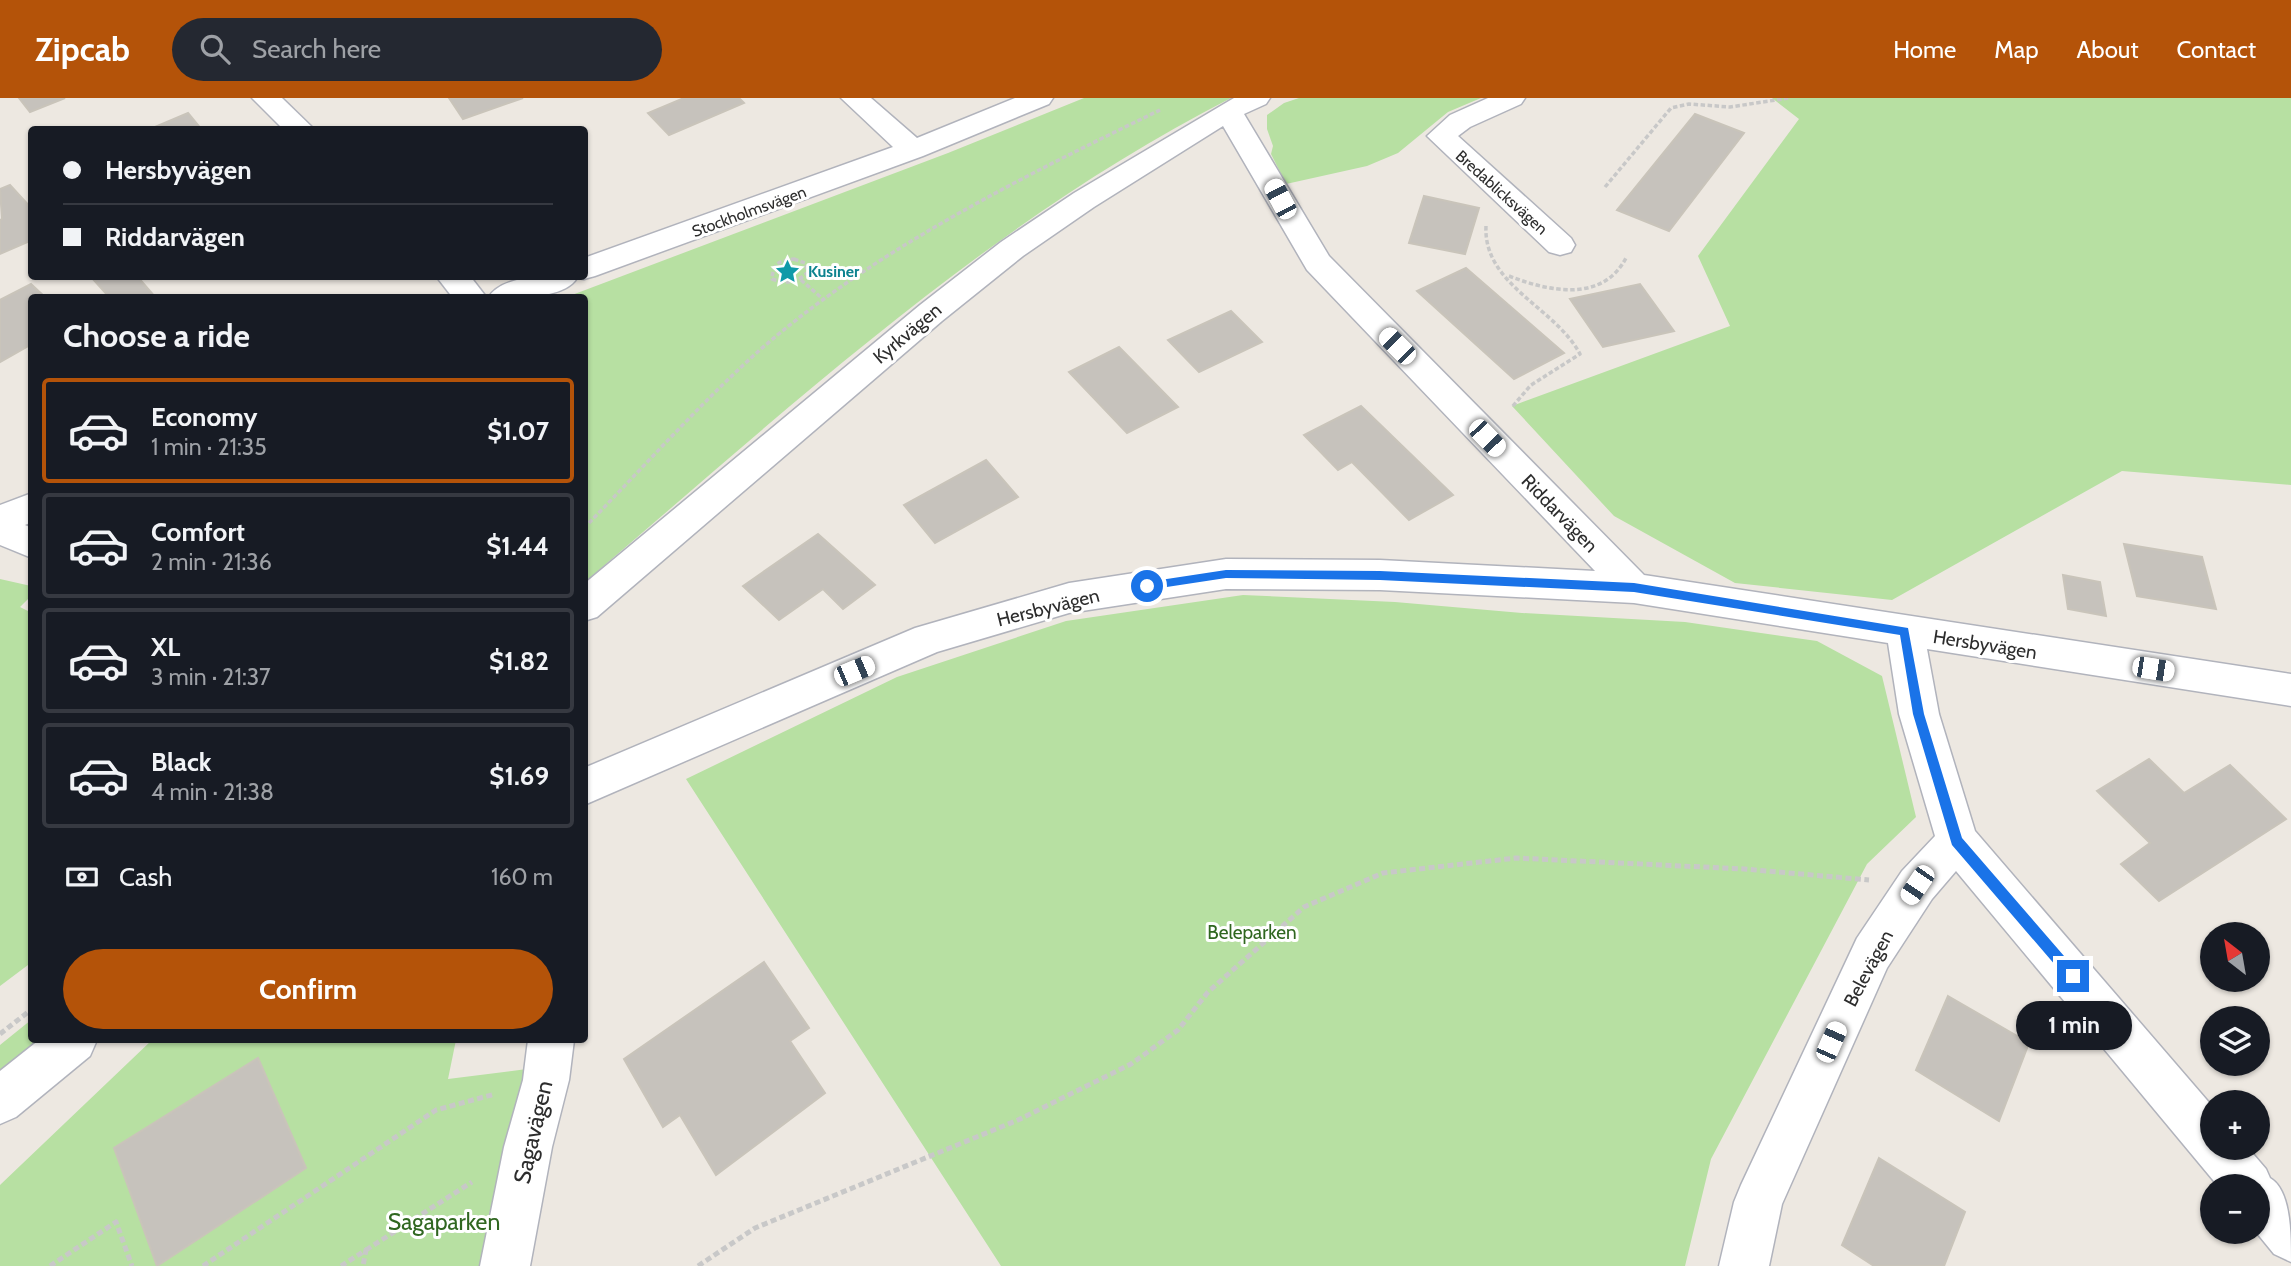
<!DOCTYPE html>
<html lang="en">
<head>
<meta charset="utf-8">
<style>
  :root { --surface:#171b24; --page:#242831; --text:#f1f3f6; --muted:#9ea1a6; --line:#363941; --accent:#b45309 }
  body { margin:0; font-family:Cabin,sans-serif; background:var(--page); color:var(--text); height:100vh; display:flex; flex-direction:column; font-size:26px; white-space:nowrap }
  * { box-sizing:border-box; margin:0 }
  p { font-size:23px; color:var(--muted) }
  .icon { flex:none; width:38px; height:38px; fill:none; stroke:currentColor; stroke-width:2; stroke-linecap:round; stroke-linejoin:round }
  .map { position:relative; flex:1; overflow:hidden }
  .side { position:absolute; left:28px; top:196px; width:560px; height:749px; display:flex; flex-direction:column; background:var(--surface); border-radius:7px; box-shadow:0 2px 5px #0004 }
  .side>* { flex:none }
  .top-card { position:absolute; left:28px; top:28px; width:560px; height:154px; border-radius:7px; box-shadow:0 2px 5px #0004; display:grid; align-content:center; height:154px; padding:0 35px; background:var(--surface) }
  .needle { width:46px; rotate:329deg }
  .controls { position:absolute; left:2200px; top:824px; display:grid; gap:14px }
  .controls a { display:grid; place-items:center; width:70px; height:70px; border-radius:50%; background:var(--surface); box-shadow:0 2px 5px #0004; font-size:35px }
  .end { position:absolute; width:32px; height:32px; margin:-16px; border:9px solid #1a73e8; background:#fff; box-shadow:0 0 0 4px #fff }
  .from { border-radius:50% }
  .bubble { position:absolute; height:49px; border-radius:24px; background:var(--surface); box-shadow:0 2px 5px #0004; font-size:23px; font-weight:700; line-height:49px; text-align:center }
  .car { position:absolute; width:21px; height:42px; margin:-21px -10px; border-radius:9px; box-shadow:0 0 5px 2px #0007; background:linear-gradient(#fff 24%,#345 0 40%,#fff 0 76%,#345 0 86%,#fff 0) }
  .top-card b { display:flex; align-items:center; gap:24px; height:66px; font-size:26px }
  .top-card b+b { border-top:2px solid var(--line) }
  .top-card i { width:18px; height:18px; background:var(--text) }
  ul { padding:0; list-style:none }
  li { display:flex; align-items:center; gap:21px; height:105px; margin:0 14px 10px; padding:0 21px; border:4px solid var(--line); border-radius:7px }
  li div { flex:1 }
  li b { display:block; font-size:26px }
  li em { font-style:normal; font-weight:700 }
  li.current { border-color:var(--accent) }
  li>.icon { width:63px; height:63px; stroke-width:1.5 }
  h2 { padding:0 35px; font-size:32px; line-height:84px }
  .pay { display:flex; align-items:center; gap:18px; height:77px; padding:0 35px; font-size:26px }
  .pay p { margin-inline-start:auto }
  .cta { display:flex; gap:14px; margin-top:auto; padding:14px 35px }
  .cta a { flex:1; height:80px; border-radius:42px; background:var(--accent); color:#fff; font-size:28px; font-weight:700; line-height:80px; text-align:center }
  header { display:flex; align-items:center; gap:42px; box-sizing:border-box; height:98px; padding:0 35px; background:var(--accent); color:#fff }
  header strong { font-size:33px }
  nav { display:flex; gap:38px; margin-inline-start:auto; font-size:24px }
  .search { width:490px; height:63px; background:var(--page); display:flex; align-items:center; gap:18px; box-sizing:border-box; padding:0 24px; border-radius:38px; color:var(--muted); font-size:26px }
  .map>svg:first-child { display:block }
  .green { fill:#b7e0a2 }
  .building { fill:#c6c2bc; stroke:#c9c4ba; stroke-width:2 }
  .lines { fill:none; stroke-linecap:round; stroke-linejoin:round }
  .minor-casing { stroke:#b1b3bc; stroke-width:3 }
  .path-far1 { stroke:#c8c8c8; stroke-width:3.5; stroke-dasharray:4.5 2.5; stroke-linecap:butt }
  .path { stroke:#c8c8c8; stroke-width:5; stroke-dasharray:6 3.5; stroke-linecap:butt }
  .minor { fill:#fff; fill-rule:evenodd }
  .route { fill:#1a73e8 }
  .labels { text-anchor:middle; stroke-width:6; stroke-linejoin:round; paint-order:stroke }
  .far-street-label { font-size:16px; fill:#2d2d2d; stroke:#fff }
  .far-culture-label { font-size:16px; font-weight:bold; fill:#0d838f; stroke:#fff; text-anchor:start }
  .street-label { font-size:19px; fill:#2d2d2d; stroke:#fff }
  .park-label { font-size:19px; fill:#306720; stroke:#fff }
  .near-street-label { font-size:23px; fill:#2d2d2d; stroke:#fff }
  .near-park-label { font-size:23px; fill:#306720; stroke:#fff }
</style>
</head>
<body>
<header>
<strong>Zipcab</strong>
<div class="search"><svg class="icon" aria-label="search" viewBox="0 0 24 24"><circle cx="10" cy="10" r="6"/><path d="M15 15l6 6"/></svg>Search here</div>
<nav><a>Home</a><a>Map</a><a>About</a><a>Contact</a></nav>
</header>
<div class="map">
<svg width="2291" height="1168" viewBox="0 0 2291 1168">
  <rect width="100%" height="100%" fill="#ede8e1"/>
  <!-- green -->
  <g class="green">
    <path d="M1084,0H1231C990,123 789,310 585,484L584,200H564L948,55Z"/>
    <path d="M1299,0H1481L1448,14L1398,55L1367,68L1286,86L1271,56L1273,48L1267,31V17L1284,5Z"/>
    <path d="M1772,0H2291V387L2122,373L1892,502L1735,485L1614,418L1512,308L1730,228L1698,158L1799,21Z"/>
    <path d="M0,481L31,488V498L20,509L32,515V864L0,888Z"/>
    <path d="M1243,497L1395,504L1522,515L1685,524L1817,543L1882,578L1916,719L1867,766L1711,1061L1685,1168H1001L686,681L897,579L1066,523Z"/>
    <path d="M31,922L32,942H39L0,973V947Z"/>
    <path d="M152,942H456L448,981L527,971L518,1021L488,1119L481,1168H0V1087Z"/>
  </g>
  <!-- building -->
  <g class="building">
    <path d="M19,0H65L30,14Z"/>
    <path d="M449,0H523L463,21Z"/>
    <path d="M684,0H739L744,5L669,37L648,15Z"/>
    <path d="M188,15L202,32H148Z"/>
    <path d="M1695,16L1744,35L1669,133L1617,112Z"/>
    <path d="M10,87L32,111V142L0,156V122L2,121L0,91Z"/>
    <path d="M1424,98L1479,110L1465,156L1409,145Z"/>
    <path d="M1466,170L1564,255L1514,281L1417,193Z"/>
    <path d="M94,178H137L156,200H110L92,180Z"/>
    <path d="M31,186L46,200H32V246L0,264V202Z"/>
    <path d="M1640,186L1674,233L1603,249L1570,201Z"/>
    <path d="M1231,213L1262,244L1199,274L1168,242Z"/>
    <path d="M1119,249L1178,309L1127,335L1069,274Z"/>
    <path d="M1361,308L1453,397L1409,422L1352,364L1338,372L1304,337Z"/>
    <path d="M986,362L1018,399L935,445L904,407Z"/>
    <path d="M818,436L875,487L843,511L823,491L779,522L743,488Z"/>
    <path d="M2124,446L2202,459L2216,511L2137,498Z"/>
    <path d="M2063,477L2100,484L2106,518L2068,511Z"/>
    <path d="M2149,661L2184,695L2230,667L2286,721L2159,803L2121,766L2150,745L2097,693Z"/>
    <path d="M764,864L809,930L790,943L825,995L716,1077L680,1017L663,1029L624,961Z"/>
    <path d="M1948,898L2029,945L1999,1023L1916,972Z"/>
    <path d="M258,960L306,1070L157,1168L114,1050Z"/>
    <path d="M1879,1060L1965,1114L1944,1168H1874L1842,1147Z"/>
  </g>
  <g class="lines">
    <defs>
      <g id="minor">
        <path d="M252,0H282L315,32H284Z"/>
        <path d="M841,0H871L917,40L1015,0H1053L1049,6L923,58L595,178L584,181L577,180C564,202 511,200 488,200C503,174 559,178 584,178V160L893,49Z"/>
        <path d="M1234,0H1270L1266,6L1244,16L1329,158L1644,477L2291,576V608L1927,551L1939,616L1975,733L2212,1008V1050H2248L2266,1071L2270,1080C2291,1092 2291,1136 2291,1164L2274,1156L2256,1134L2258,1088H2218L1956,773L1932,801L1887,870L1782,1106L1769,1168H1719L1734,1104L1741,1087L1857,840L1902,773L1935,738L1899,616L1888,545L1634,505L1380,492L1226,491L1069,515L937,554L584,707V670L915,530L1069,485L1226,461L1380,462L1595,473L1307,172L1223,28L1094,109L1023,158L942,223L597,519L584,523V486L920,207L1001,144L1074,95Z"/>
        <path d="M1488,0H1525L1521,6L1470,29L1458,38L1571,140L1575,147L1571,154L1560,157L1549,154L1427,38L1450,17Z"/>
        <path d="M436,178H470L487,200H453Z"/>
        <path d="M32,395V424L25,427L32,430V460L0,447V407Z"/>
        <path d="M39,942H97L90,958L16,1019L0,1026V973Z"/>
        <path d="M528,942H574L569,982L552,1049L530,1168H480L504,1049L523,982Z"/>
      </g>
    </defs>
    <!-- minor casing -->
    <use href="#minor" class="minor-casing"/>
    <!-- path-far1 -->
    <g class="path-far1">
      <path d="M1605,89L1671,10L1689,6L1730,9L1789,0"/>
      <path d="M1486,128C1483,187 1555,209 1580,256L1531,287L1512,309"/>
      <path d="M794,161L805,165L808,174C797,185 787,186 772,181C773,165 779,163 794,161Z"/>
      <path d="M1509,178C1550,194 1604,205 1627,158"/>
      <path d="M801,182L824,202"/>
      <path d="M584,430C640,373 693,313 752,259C866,156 1022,79 1160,12"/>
    </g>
    <!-- path -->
    <g class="path">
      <path d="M0,936L32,911"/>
      <path d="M366,1152L472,1084"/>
      <path d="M50,1168L116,1124L132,1168"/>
      <path d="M203,1168L436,1012L495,996"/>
      <path d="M341,1168L366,1152L363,1168"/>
      <path d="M698,1168L755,1130L1018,1022L1131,966L1178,932L1208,894L1304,809L1383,775L1516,760L1744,771L1869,782"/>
    </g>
    <!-- minor -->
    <use href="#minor" class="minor"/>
  </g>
  <!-- route -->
  <path class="route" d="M1226,472L1380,473L1634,485L1908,530L1924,616L1962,740L2077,873V882H2068L1952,747L1913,616L1900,537L1634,494L1380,482L1226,480L1147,492L1142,488L1147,484Z"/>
  <!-- icons -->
  <defs>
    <symbol id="sight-bare" viewBox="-9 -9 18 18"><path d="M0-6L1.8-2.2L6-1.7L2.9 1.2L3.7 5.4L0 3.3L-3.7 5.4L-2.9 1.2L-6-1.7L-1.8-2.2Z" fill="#0f9aa8" stroke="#fff" stroke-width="2.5" paint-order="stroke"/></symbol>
  </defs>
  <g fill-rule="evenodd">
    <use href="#sight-bare" x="770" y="156" width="35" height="35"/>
  </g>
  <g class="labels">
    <!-- far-street labels -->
    <g class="far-street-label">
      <text transform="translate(1502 94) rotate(42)" y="6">Bredablicksvägen</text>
      <text transform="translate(749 113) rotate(-20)" y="6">Stockholmsvägen</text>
    </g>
    <!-- far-culture labels -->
    <g class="far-culture-label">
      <text x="808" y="179">Kusiner</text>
    </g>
    <!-- street labels -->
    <g class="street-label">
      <text transform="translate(907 235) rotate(-40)" y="7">Kyrkvägen</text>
      <text transform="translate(1560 415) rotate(46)" y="7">Riddarvägen</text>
      <text transform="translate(1048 509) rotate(-14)" y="7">Hersbyvägen</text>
      <text transform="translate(1985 546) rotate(9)" y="7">Hersbyvägen</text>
      <text transform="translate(1868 870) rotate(-62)" y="7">Belevägen</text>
    </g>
    <!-- park labels -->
    <g class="park-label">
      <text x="1252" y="841">Beleparken</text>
    </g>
    <!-- near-street labels -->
    <g class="near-street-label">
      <text transform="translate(533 1034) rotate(-77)" y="8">Sagavägen</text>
    </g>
    <!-- near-park labels -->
    <g class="near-park-label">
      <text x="444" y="1132">Sagaparken</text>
    </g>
  </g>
</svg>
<div class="controls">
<a><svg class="needle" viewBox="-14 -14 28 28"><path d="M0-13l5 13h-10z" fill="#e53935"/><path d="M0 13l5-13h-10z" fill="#9ea1a6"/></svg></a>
<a><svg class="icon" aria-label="layers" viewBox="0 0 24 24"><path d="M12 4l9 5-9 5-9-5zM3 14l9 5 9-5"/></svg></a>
<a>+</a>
<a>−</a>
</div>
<i class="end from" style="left:1147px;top:488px"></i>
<i class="end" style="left:2073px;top:878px"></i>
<div class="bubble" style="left:2016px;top:903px;width:116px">1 min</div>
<i class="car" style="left:1280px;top:101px;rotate:332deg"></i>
<i class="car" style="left:1397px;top:248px;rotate:315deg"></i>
<i class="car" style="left:1487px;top:340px;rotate:136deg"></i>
<i class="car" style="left:2153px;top:571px;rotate:99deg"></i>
<i class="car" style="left:854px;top:573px;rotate:67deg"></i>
<i class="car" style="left:1917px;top:787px;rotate:214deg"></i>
<i class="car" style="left:1831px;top:944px;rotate:24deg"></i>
<div class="top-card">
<b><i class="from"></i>Hersbyvägen</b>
<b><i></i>Riddarvägen</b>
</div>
<section class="side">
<h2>Choose a ride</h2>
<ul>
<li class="current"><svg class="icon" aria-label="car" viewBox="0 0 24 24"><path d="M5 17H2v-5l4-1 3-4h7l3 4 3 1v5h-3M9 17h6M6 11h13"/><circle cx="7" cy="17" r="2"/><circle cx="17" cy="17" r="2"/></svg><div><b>Economy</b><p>1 min · 21:35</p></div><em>$1.07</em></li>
<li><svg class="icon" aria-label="car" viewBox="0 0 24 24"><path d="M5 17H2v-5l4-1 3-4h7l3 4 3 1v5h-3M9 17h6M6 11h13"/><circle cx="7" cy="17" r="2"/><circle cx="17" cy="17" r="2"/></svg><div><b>Comfort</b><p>2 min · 21:36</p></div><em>$1.44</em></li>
<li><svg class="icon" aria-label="car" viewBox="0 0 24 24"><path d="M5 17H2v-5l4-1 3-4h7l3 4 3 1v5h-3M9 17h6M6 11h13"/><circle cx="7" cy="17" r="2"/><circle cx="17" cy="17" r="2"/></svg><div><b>XL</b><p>3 min · 21:37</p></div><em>$1.82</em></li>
<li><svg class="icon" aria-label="car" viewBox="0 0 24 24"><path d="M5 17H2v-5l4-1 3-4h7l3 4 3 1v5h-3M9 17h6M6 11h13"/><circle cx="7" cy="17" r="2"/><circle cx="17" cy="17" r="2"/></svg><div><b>Black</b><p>4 min · 21:38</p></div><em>$1.69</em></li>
</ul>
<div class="pay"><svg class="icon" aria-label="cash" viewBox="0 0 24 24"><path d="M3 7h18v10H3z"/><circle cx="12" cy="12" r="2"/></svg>Cash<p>160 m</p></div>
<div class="cta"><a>Confirm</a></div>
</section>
</div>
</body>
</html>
